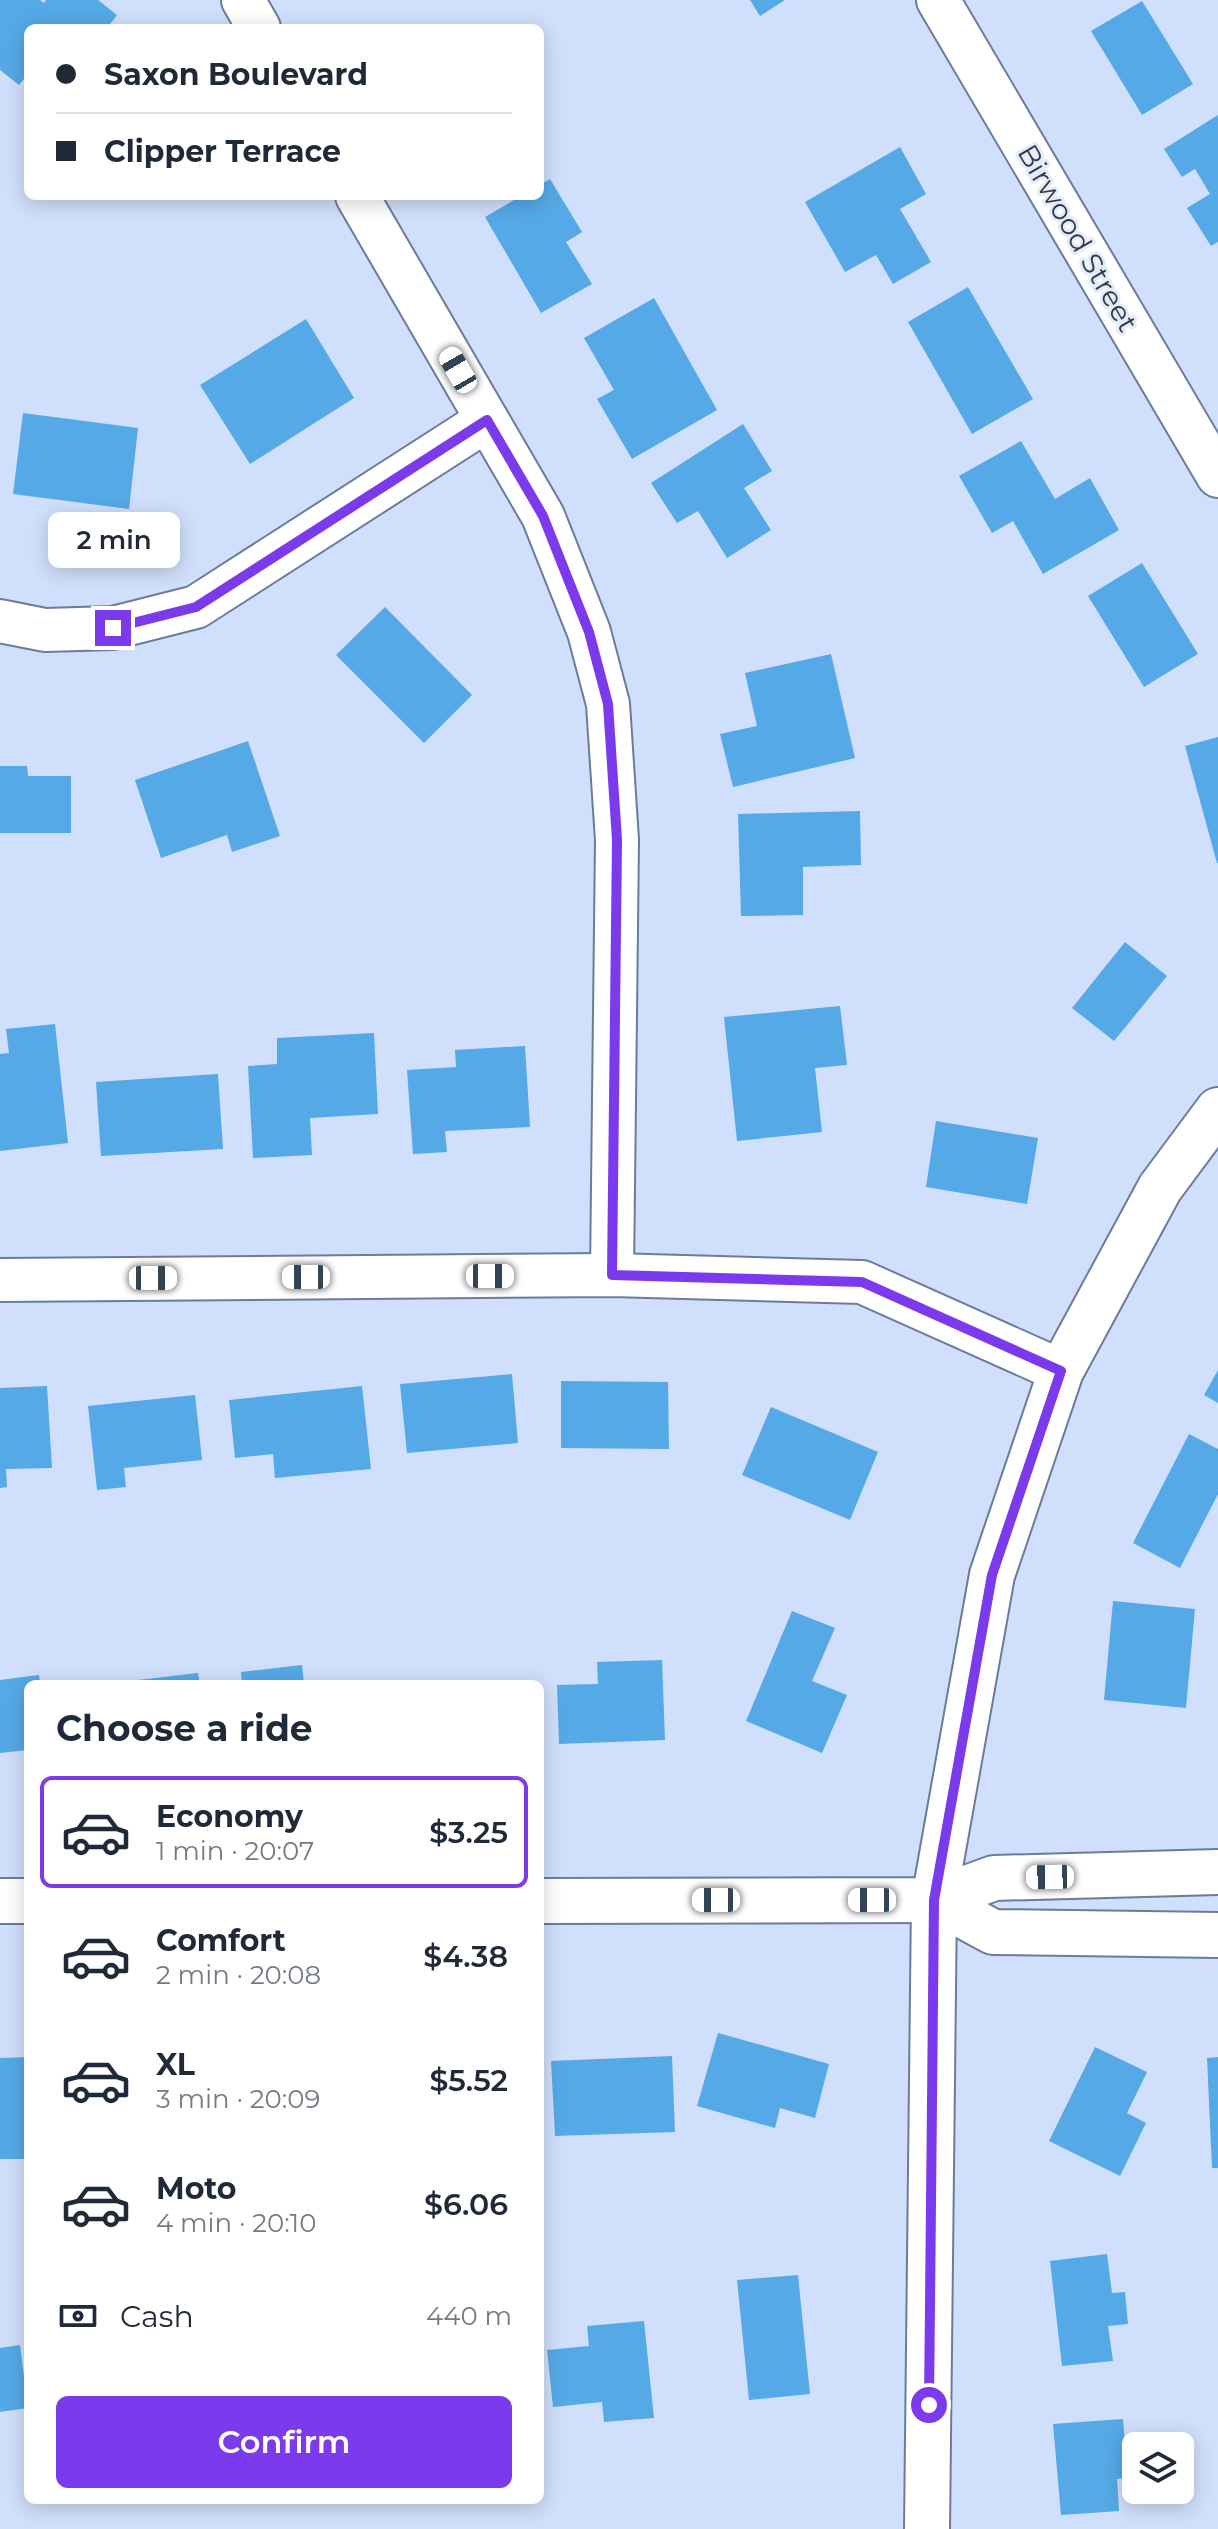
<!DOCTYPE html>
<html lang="en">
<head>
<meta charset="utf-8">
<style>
  :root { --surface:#fff; --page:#f2f2f3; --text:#1f2937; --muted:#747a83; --line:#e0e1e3; --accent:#7c3aed }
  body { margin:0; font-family:Montserrat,sans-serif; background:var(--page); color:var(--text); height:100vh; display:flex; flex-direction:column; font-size:30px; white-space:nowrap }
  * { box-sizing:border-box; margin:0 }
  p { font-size:26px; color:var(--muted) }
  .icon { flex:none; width:44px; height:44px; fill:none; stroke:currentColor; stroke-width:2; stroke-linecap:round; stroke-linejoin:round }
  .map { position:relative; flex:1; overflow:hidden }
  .drawer { position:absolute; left:24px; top:1680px; width:520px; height:824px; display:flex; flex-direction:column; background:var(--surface); border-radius:12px; box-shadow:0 4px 20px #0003 }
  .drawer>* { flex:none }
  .hud { position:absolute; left:24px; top:24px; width:520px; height:176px; border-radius:12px; box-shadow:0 4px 20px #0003; display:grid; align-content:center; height:176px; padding:0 32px; background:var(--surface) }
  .buttons { position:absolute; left:1122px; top:2432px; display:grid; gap:16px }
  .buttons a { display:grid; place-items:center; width:72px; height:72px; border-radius:12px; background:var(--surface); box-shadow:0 4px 20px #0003; font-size:40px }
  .end { position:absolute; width:36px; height:36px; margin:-18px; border:10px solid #7c3aed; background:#fff; box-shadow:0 0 0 4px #fff }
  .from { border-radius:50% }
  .bubble { position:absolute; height:56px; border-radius:12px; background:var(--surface); box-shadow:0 4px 20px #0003; font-size:26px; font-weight:600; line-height:56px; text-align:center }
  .car { position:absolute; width:24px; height:48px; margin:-24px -12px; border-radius:10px; box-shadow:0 0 6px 2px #0007; background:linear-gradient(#fff 24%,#345 0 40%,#fff 0 76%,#345 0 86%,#fff 0) }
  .hud b { display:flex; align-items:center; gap:28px; height:76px; font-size:30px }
  .hud b+b { border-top:2px solid var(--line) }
  .hud i { width:20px; height:20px; background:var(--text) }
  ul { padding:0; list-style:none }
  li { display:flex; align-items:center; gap:24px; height:112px; margin:0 16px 12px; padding:0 16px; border:4px solid transparent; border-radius:12px }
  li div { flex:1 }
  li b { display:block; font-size:30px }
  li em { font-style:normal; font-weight:600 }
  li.active { border-color:var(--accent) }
  li>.icon { width:72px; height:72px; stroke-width:1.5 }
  h2 { padding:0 32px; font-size:36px; line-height:96px }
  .pay { display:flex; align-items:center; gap:20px; height:88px; padding:0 32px; font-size:30px }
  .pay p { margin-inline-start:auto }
  .button { display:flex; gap:16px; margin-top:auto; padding:16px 32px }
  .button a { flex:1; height:92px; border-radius:12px; background:var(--accent); color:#fff; font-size:32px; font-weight:600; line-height:92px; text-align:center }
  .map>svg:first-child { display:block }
  .building { fill:#55a9e6 }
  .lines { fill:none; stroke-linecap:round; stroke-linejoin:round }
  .minor-casing { stroke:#6b7c9b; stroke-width:46 }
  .secondary-casing { stroke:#6b7c9b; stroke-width:48 }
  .minor { stroke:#fff; stroke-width:42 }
  .secondary { stroke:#fff; stroke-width:44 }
  .route { stroke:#7c3aed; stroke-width:10 }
  .labels { text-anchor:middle; stroke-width:6; stroke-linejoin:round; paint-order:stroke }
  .street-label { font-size:28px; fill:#333a47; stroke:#e4ecfa }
</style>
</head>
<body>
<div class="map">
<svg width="1218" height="2529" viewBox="0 0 1218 2529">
  <rect width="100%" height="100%" fill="#d0dffb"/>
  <!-- building -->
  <g class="building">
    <path d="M0,0H40L44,3L46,0H98L117,15L107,28H28V74L19,85L0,70Z"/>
    <path d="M750,0H785L760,16Z"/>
    <path d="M1142,1L1193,84L1142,115L1091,31Z"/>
    <path d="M1218,115V242L1211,246L1187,208L1210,194L1195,169L1182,177L1164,149Z"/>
    <path d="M900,147L926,194L900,209L931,262L893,284L876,255L845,272L805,202Z"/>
    <path d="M550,179L582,232L566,242L592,284L541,313L485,217L521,196H540V185Z"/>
    <path d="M968,287L1033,399L972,434L908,322Z"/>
    <path d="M654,298L717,410L632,459L597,399L614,390L584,338Z"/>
    <path d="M306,319L354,398L250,464L200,385Z"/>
    <path d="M23,413L138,428L129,509L13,494Z"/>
    <path d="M743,424L772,471L744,488L771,530L727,558L698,511L677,523L651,483Z"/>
    <path d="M1021,441L1055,499L1090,478L1119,530L1043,574L1013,521L992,533L959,476Z"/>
    <path d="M1142,563L1198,654L1144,687L1088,596Z"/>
    <path d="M385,607L472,695L424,743L336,655Z"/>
    <path d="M831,654L855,758L733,787L720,734L757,726L745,673Z"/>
    <path d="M1218,737V863H1217L1185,746Z"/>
    <path d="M248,741L280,836L232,852L227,835L161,858L135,780Z"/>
    <path d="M0,766H27L28,776H71V833H0Z"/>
    <path d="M860,811L861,865L803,867V915L741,916L738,814Z"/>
    <path d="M1125,942L1167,976L1114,1041L1072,1008Z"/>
    <path d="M840,1006L847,1065L815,1068L822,1132L737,1141L724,1017Z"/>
    <path d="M55,1024L68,1143L0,1151V1054L9,1053L6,1029Z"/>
    <path d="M374,1033L378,1114L310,1118L312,1155L253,1158L248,1066L277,1064V1038Z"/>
    <path d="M525,1046L530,1127L445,1131L447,1152L413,1154L407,1070L456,1067L455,1050Z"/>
    <path d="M218,1074L223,1149L101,1156L96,1082Z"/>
    <path d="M936,1121L1038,1138L1027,1204L926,1187Z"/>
    <path d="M1218,1370V1403L1204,1395Z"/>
    <path d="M512,1374L518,1443L407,1453L400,1384Z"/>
    <path d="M561,1381L668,1382L669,1449L561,1448Z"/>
    <path d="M47,1386L52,1468L6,1469L7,1487L0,1488V1388Z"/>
    <path d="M362,1386L371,1469L275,1478L273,1454L235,1458L229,1400Z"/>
    <path d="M195,1395L202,1460L124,1468L126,1487L97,1490L88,1406Z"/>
    <path d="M771,1407L878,1452L850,1520L742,1475Z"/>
    <path d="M1189,1434L1218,1449V1494L1180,1568L1133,1543Z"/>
    <path d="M1113,1601L1195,1609L1186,1708L1104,1700Z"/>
    <path d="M792,1611L835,1628L812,1681L847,1695L822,1753L746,1721Z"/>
    <path d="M662,1660L665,1740L559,1744L557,1685L598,1684L597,1662Z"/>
    <path d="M302,1665L304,1684H242L241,1672Z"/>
    <path d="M198,1673L200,1684H121V1682Z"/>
    <path d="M39,1675L40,1684H28V1750L0,1753V1680Z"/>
    <path d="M718,2033L829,2064L815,2118L780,2108L775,2128L697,2106Z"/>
    <path d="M1095,2047L1147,2072L1127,2113L1146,2123L1120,2176L1049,2141Z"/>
    <path d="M672,2056L675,2132L555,2136L551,2061Z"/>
    <path d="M28,2057V2159H0V2058Z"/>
    <path d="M1218,2057V2168H1212L1207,2058Z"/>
    <path d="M1107,2254L1112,2293L1125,2292L1128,2324L1108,2326L1113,2361L1062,2366L1050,2261Z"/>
    <path d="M798,2275L810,2394L749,2400L737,2280Z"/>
    <path d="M644,2321L654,2418L604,2422L602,2402L553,2407L547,2350L589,2346L587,2326Z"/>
    <path d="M20,2345L28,2408L0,2412V2348Z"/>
    <path d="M1123,2419L1128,2478L1117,2479L1119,2511L1061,2515L1053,2424Z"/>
  </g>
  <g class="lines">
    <defs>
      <g id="minor">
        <path d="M243,0L259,28"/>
        <path d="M938,0L1218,476"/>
        <path d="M357,196L543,516L589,632L608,704L617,840L612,1275"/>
        <path d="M0,621L45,630L113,628L196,607L487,420"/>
        <path d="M0,1280L612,1275L862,1282L1061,1371"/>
      </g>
      <g id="secondary">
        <path d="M934,1900L993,1932L1218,1935"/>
        <path d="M0,1901H28"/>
        <path d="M540,1901L934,1900L994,1878L1218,1872"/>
        <path d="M927,2529L934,1900L992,1575L1061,1371L1160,1188L1218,1110"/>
      </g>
    </defs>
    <!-- minor casing -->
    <use href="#minor" class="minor-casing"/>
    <!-- secondary casing -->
    <use href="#secondary" class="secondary-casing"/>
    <!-- minor -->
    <use href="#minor" class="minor"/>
    <!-- secondary -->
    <use href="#secondary" class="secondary"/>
  </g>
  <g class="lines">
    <!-- route -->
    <path class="route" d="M113,628L196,607L487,420L543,516L589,632L608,704L617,840L612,1275L862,1282L1061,1371L992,1575L934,1900L929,2405"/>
  </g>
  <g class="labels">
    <!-- street labels -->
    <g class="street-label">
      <text transform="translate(1078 238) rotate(60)" y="10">Birwood Street</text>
    </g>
  </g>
</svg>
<div class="buttons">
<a><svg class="icon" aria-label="layers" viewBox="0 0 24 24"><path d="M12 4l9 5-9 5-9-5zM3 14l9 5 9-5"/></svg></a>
</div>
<i class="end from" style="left:929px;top:2405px"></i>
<i class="end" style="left:113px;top:628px"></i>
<div class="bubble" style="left:48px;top:512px;width:132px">2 min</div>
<i class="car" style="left:458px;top:370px;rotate:330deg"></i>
<i class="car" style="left:490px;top:1276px;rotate:90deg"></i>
<i class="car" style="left:306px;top:1277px;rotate:270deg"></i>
<i class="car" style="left:153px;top:1278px;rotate:90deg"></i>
<i class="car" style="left:1050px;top:1877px;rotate:269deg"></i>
<i class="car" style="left:716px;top:1900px;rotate:270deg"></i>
<i class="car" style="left:872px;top:1900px;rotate:270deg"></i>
<div class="hud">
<b><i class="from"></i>Saxon Boulevard</b>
<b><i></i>Clipper Terrace</b>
</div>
<section class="drawer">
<h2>Choose a ride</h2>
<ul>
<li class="active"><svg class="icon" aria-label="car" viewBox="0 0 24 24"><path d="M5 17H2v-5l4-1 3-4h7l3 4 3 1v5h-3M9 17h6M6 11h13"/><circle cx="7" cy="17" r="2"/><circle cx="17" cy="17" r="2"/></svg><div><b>Economy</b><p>1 min · 20:07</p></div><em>$3.25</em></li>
<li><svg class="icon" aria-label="car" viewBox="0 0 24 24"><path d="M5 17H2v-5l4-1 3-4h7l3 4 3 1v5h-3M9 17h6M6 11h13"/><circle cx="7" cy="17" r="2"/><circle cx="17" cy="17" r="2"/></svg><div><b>Comfort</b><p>2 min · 20:08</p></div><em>$4.38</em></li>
<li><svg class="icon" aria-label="car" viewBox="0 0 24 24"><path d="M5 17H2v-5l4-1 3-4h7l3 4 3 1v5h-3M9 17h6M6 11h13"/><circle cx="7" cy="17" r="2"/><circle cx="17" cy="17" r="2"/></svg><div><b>XL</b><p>3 min · 20:09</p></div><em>$5.52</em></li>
<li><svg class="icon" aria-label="car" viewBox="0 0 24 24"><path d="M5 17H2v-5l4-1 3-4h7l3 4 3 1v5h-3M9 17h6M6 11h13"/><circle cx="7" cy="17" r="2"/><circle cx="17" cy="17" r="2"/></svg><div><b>Moto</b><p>4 min · 20:10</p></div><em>$6.06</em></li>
</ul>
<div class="pay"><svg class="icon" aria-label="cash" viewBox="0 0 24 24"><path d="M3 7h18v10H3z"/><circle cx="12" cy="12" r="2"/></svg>Cash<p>440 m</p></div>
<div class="button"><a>Confirm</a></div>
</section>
</div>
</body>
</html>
